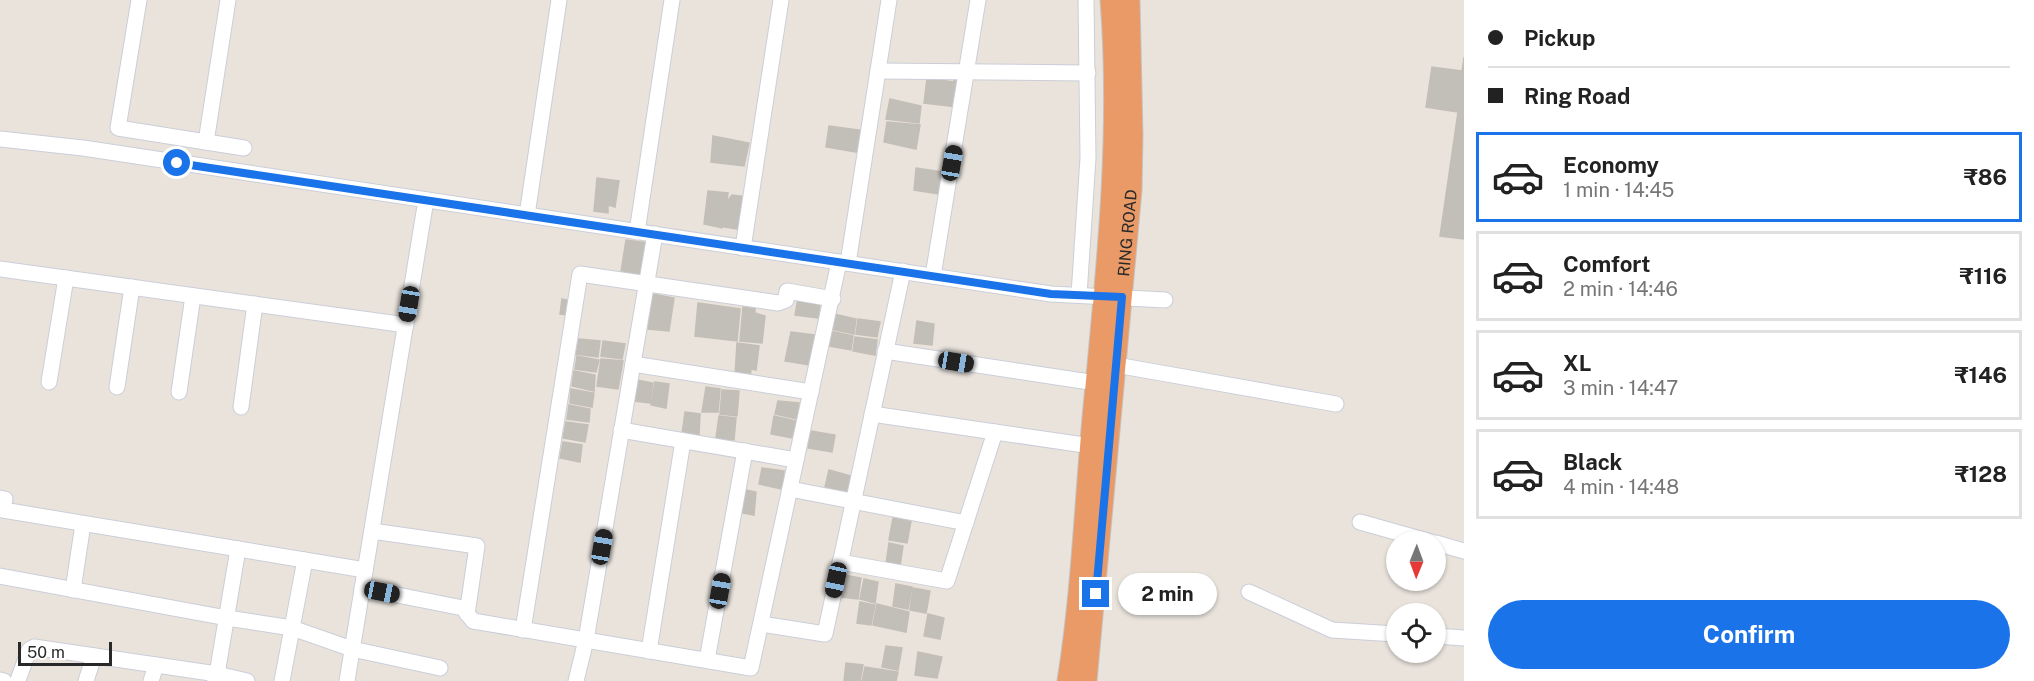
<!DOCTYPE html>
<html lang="en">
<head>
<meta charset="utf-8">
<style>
  :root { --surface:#fff; --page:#f6f6f6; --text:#222; --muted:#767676; --line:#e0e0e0; --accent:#1a73e8 }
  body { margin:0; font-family:"Public Sans",sans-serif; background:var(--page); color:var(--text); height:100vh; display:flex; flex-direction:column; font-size:22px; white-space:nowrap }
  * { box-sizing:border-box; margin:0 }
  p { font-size:20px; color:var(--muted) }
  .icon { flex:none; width:33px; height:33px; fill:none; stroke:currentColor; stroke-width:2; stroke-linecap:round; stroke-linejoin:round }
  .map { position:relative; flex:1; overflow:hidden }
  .panel { display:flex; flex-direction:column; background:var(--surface); width:570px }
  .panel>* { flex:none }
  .top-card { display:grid; align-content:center; height:132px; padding:0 24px; background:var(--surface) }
  .needle { width:39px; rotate:181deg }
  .controls { position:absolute; left:1386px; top:531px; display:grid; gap:12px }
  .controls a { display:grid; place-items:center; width:60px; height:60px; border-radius:50%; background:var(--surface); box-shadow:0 2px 4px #0004; font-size:30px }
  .scale { position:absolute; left:18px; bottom:15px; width:94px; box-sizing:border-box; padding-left:6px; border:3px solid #292929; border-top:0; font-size:16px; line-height:21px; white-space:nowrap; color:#292929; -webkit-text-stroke:4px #fff; paint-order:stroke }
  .end { position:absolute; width:27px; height:27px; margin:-14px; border:8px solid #1a73e8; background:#fff; box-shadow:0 0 0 3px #fff }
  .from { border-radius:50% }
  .bubble { position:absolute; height:42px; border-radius:21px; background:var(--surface); box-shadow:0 2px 4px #0004; font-size:20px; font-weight:700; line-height:42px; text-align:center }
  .car { position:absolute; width:18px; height:36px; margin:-18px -9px; border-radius:8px; box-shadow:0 0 4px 2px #0007; background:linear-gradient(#222 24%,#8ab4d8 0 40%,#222 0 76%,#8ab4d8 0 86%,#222 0) }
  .top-card b { display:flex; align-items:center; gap:21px; height:57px; font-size:22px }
  .top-card b+b { border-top:2px solid var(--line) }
  .top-card i { width:15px; height:15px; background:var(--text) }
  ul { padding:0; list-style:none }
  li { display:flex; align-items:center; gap:18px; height:90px; margin:0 12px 9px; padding:0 12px; border:3px solid var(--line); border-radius:0px }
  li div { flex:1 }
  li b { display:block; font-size:22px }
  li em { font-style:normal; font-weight:700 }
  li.on { border-color:var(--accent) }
  li>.icon { width:54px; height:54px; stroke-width:1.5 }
  .action { display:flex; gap:12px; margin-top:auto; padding:12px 24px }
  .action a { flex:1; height:69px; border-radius:36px; background:var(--accent); color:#fff; font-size:24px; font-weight:700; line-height:69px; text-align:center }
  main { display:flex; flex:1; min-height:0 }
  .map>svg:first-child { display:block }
  .building { fill:#c2beb8; stroke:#c4bfb6; stroke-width:1.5 }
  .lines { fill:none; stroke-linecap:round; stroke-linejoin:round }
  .minor-casing { stroke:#cbced9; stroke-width:17 }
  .highway-casing { stroke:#c3c3c3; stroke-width:23 }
  .minor { stroke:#fff; stroke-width:15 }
  .highway { stroke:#ea9a66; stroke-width:21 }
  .route { stroke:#1a73e8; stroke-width:8 }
  .labels { text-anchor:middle; stroke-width:4.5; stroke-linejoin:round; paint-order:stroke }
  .street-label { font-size:16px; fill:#292929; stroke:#fff }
</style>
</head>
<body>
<main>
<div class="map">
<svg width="1464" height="681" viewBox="0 0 1464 681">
  <rect width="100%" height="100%" fill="#e9e3dc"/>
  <!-- building -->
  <g class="building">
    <path d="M1464,57V239L1440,236L1458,112L1426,107L1432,67L1462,71Z"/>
    <path d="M954,75L962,77L957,107L924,103L927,78L954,82Z"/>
    <path d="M890,99L921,106L919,123L886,119Z"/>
    <path d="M887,122L920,125L916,149L884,142Z"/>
    <path d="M829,126L865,131L861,153L826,147Z"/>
    <path d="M713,136L749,143L744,166L711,162Z"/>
    <path d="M916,168L948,173L945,195L914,190Z"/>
    <path d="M597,178L619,181L615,207L608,205V213L594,211Z"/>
    <path d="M708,191L728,193L727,202L732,195L747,197L742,230L724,227L725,222L722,228L704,224Z"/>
    <path d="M626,240L648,243L641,276L621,272Z"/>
    <path d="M652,294L674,298L669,331L648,329Z"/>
    <path d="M798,298L820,303L818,318L795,315Z"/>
    <path d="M562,299L572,301L570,315L560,314Z"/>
    <path d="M698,303L740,309L737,341L695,336Z"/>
    <path d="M743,307L755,309V313L765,316L762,343L740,341Z"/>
    <path d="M834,314L856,319L854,334L831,329Z"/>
    <path d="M858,319L880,322L877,337L856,334Z"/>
    <path d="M917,321L934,324L932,345L914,343Z"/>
    <path d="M831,331L853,336L851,350L828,346Z"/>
    <path d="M791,332L814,335L809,365L785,361Z"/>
    <path d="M855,337L877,340L875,355L853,351Z"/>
    <path d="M579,339L600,341L598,357L576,354Z"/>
    <path d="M603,341L625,344L622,359L601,356Z"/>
    <path d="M737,343L759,346L756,370L751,369L750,379L735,376Z"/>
    <path d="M577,356L599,360L596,372L575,369Z"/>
    <path d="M601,359L623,361L618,389L597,386Z"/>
    <path d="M574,371L595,375L594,391L572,386Z"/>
    <path d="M637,380L653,383L650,403L634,401Z"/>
    <path d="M655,382L669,384L666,408L651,405Z"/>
    <path d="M706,387L720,389L718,412H702Z"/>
    <path d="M571,389L594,393L592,407L570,403Z"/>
    <path d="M722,390L739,391L737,416L720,414Z"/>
    <path d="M778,401L799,403L797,419L775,414Z"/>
    <path d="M569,405L590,409L589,422L567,419Z"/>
    <path d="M685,412L700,414L699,436L682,434Z"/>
    <path d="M719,416L736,418L734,440L716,438Z"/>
    <path d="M774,416L796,421L792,438L771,434Z"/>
    <path d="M566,422L588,425L585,442L563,438Z"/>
    <path d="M811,431L835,435L832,452L808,448Z"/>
    <path d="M563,442L582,445L580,462L560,458Z"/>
    <path d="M762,468L784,471L782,489L759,484Z"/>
    <path d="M829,470L851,476L847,493L825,487Z"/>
    <path d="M741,489L756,492L754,515L737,512Z"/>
    <path d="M893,518L911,521L907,543L889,540Z"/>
    <path d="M889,543L903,546L900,566L886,564Z"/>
    <path d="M844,575L861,578L858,599L841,597Z"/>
    <path d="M864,579L878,582L875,603L860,599Z"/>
    <path d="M896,584L912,587L908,609L893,606Z"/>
    <path d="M913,588L930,591L926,613L910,610Z"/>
    <path d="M860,602L875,605L871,625L857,623Z"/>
    <path d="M877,604L909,612L906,632L873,625Z"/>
    <path d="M928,614L944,618L940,639L924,636Z"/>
    <path d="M886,646L902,648L898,670L882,667Z"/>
    <path d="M918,652L942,657L937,678L915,675Z"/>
    <path d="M846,663L863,665L860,681H844Z"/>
    <path d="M865,667L898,672L896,681H862Z"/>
  </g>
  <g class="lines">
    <defs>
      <g id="minor">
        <path d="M139,0L118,128L244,148"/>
        <path d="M878,71L1088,73"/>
        <path d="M0,139L83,148L1051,294L1165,300"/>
        <path d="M206,142L228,0"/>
        <path d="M527,215L559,0"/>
        <path d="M637,232L672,0"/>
        <path d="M743,248L781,0"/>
        <path d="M848,263L889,0"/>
        <path d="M0,269L406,325"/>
        <path d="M933,276L978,0"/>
        <path d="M1079,295L1088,158L1086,0"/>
        <path d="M885,351L1096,383"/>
        <path d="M633,364L811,392"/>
        <path d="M1116,365L1336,404"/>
        <path d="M49,382L66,278"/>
        <path d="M117,387L132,287"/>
        <path d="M179,392L193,296"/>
        <path d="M241,407L255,304"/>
        <path d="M872,414L1091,446"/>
        <path d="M621,430L796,460"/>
        <path d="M790,489L966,523"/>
        <path d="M0,498L5,499L3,510L365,570"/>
        <path d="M1360,522L1431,542"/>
        <path d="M372,531L477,546L467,614"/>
        <path d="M1436,543L1464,551"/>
        <path d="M840,562L947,581L995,432"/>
        <path d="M0,576L227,618L292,628L352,649L440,668"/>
        <path d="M362,588L463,608L473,621L751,668L839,262"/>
        <path d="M73,590L83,524"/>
        <path d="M1249,592L1332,630L1396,634"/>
        <path d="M761,624L825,634L903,271"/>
        <path d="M523,630L580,274L778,303L786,300L787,291L833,299"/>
        <path d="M1436,636L1464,638"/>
        <path d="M649,651L683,441"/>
        <path d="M707,660L745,451"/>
        <path d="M0,680L4,681"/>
        <path d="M18,680L29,650L34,647L217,674L238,549"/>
        <path d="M86,681L94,656"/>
        <path d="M151,681L156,665"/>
        <path d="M215,681L217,674L247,681"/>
        <path d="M282,681L305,560"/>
        <path d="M347,681L426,200"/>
        <path d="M576,681L586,640L655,234"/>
      </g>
      <g id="highway">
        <path d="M1068,681C1082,594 1085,506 1093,418C1106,279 1122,140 1111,0"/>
        <path id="s1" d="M1086,681L1131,190L1132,135L1129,0"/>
      </g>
    </defs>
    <!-- minor casing -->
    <use href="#minor" class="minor-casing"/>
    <!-- highway casing -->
    <use href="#highway" class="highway-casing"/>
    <!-- minor -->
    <use href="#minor" class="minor"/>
    <!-- highway -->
    <use href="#highway" class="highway"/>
  </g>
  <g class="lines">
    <!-- route -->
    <path class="route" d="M177,163L1051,294L1122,297L1096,594"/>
  </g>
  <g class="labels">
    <!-- street labels -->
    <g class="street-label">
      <text dy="6" stroke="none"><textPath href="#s1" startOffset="450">RING ROAD</textPath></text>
    </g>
  </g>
</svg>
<div class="controls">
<a><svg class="needle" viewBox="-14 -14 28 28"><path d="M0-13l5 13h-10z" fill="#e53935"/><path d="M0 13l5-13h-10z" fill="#767676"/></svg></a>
<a><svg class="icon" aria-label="locate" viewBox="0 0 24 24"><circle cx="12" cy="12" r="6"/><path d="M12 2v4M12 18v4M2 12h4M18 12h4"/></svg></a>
</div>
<div class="scale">50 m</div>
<i class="end from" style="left:177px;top:163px"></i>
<i class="end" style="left:1096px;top:594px"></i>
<div class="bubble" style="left:1118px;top:573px;width:99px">2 min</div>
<i class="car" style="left:952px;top:163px;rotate:10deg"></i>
<i class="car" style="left:409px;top:304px;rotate:189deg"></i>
<i class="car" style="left:956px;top:362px;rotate:99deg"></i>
<i class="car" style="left:602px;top:547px;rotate:10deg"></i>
<i class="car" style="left:836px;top:580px;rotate:192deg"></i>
<i class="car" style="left:720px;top:591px;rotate:10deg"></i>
<i class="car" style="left:382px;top:592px;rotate:101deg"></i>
</div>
<section class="panel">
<div class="top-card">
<b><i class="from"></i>Pickup</b>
<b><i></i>Ring Road</b>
</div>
<ul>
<li class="on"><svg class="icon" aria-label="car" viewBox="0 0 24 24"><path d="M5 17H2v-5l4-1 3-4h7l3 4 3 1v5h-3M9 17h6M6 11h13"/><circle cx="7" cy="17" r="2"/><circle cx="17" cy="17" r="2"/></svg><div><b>Economy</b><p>1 min · 14:45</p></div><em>₹86</em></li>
<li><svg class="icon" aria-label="car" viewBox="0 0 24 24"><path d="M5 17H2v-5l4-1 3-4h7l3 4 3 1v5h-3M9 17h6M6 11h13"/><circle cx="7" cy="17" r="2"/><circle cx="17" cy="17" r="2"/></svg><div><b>Comfort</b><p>2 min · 14:46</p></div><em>₹116</em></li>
<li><svg class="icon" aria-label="car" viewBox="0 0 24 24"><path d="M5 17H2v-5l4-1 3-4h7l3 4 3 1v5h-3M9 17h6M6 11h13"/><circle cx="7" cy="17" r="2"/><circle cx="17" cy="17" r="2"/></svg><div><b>XL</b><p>3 min · 14:47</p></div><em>₹146</em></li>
<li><svg class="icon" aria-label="car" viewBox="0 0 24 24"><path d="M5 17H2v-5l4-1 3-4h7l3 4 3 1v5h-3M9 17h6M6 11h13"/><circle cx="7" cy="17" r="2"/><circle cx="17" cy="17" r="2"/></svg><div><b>Black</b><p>4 min · 14:48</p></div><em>₹128</em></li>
</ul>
<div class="action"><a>Confirm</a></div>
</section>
</main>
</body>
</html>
